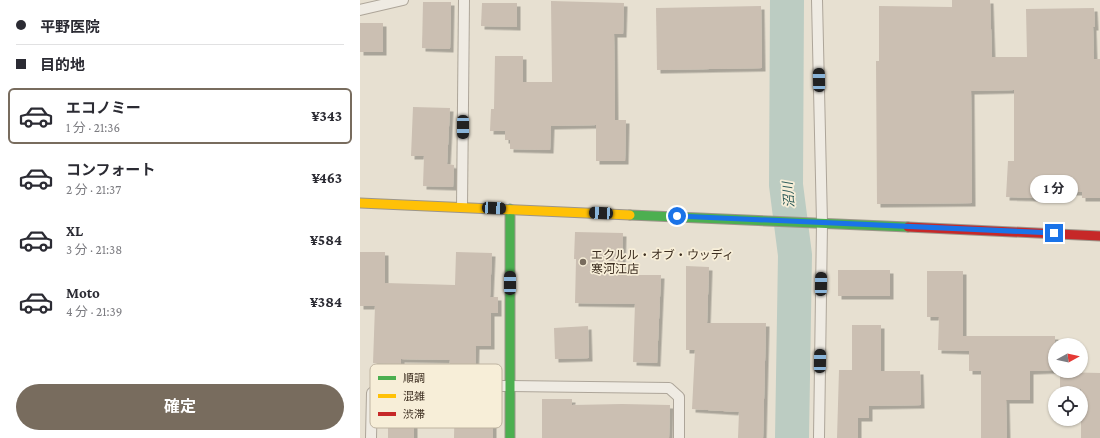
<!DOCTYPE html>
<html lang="ja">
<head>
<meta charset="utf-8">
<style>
  :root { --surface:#fff; --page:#f2f2f3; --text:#2b2b33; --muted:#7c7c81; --line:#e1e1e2; --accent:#786c5e }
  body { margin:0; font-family:"Crimson Pro","Noto Sans JP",serif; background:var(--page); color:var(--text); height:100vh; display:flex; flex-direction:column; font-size:15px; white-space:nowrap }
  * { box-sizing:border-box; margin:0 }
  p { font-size:13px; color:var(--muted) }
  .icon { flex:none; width:22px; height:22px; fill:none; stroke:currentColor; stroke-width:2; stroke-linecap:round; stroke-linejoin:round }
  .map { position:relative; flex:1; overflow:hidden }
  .panel { display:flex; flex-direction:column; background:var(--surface); width:360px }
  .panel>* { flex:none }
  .banner { display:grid; align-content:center; height:88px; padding:0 16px; background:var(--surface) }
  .needle { width:26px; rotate:82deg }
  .tools { position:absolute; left:688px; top:338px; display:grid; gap:8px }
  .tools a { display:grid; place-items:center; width:40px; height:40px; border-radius:50%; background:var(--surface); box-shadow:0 1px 3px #0004; font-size:20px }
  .end { position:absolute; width:18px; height:18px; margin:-9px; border:5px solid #1a73e8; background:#fff; box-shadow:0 0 0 2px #fff }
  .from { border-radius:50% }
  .bubble { position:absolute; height:28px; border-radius:14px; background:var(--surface); box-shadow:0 1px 3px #0004; font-size:13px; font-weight:700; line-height:28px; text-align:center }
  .car { position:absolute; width:12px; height:24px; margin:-12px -6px; border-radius:5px; box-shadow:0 0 3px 1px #0007; background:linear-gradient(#222 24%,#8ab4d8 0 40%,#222 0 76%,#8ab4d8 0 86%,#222 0) }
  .banner b { display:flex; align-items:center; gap:14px; height:38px; font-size:15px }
  .banner b+b { border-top:1px solid var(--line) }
  .banner i { width:10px; height:10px; background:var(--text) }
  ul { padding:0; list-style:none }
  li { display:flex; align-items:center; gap:12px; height:56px; margin:0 8px 6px; padding:0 8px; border:2px solid transparent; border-radius:6px }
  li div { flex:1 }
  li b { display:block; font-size:15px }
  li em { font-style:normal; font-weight:700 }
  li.current { border-color:var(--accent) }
  li>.icon { width:36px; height:36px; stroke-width:1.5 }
  .button { display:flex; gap:8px; margin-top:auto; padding:8px 16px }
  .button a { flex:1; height:46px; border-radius:24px; background:var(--accent); color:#fff; font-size:16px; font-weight:700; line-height:46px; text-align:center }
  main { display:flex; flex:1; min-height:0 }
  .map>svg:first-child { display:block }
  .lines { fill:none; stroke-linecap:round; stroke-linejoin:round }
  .river { stroke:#bcccc2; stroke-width:34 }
  .building { fill:#cbbfb2; filter:url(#shadow) }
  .lane-casing { stroke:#ada599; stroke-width:12 }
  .fast-casing { stroke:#9c958a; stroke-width:11 }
  .slow-casing { stroke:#9c958a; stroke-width:11 }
  .jam-casing { stroke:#9c958a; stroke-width:11 }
  .lane { stroke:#efebe3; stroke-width:10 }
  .fast { stroke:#4caf50; stroke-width:9 }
  .slow { stroke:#ffc107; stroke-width:9 }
  .jam { stroke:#c62828; stroke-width:9 }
  .route { stroke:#1a73e8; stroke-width:5 }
  .poi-dot { fill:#786c5e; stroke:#f7eed8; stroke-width:1.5 }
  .labels { text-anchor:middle; stroke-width:3.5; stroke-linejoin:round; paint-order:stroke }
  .poi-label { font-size:12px; fill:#3d2e20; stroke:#f7eed8; text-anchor:start }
  .water-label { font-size:13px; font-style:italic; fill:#2f5d5a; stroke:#f7eed8 }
  .key { fill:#f7eed8; stroke:#bfb4a1; stroke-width:1 }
  .key-label { font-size:11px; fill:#3d2e20 }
</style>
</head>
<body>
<main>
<section class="panel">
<div class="banner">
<b><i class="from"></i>平野医院</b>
<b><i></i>目的地</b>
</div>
<ul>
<li class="current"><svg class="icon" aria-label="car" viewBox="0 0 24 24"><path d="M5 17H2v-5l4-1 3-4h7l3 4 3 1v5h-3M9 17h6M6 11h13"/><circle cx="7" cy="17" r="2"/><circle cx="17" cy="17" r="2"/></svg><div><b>エコノミー</b><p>1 分 · 21:36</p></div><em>¥343</em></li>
<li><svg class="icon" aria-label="car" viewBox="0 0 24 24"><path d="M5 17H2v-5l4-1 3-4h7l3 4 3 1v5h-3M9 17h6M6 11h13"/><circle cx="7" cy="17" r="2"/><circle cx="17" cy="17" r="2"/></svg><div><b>コンフォート</b><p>2 分 · 21:37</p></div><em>¥463</em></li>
<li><svg class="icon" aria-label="car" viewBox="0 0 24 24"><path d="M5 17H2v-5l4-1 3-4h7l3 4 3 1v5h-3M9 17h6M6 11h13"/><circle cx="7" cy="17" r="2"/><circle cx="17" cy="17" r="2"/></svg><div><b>XL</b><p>3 分 · 21:38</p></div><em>¥584</em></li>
<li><svg class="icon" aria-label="car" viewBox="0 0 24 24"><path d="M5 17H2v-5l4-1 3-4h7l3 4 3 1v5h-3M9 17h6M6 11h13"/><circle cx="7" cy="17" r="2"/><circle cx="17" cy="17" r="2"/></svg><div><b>Moto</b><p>4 分 · 21:39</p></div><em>¥384</em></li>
</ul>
<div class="button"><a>確定</a></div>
</section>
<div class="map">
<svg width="740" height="438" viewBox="0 0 740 438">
  <defs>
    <filter id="shadow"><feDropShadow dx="3.5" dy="3.5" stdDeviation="0" flood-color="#0004"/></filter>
  </defs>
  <rect width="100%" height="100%" fill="#e7e0d1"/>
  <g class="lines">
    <!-- river -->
    <path class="river" d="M427,0L426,185L435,255L432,438"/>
  </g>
  <!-- building -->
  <g class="building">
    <path d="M592,0H630L632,57H667L666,9L734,8L735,27H733L734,59H740V198H722V192H682V198L646,197L648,161H654V90L611,91L612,203L517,204L516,61H519V6L592,7Z"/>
    <path d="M191,1L264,3L263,34H254L255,120H266L265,161H236V125L191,126L190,150L150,149V140H145V131H130L131,109H134L135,56H163V82H192Z"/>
    <path d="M63,2H91L90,49L62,48Z"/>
    <path d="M122,3H157V27L121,26Z"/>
    <path d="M401,6L402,68L297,70L296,8Z"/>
    <rect x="0" y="23" width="23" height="29"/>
    <path d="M53,107L90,108L87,164L94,165L93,187L63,186L64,156H51Z"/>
    <path d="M215,232L263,233L262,267H264V275H301L297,363L273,362L275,304L215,303L216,259H214Z"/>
    <path d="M0,252H25V283L95,285L96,252L132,253L130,297H138V313H131V346H116L115,380H95V376L89,375L90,360L41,359V364L13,363L15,306H0Z"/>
    <path d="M326,266L349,267L347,323H406L403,438H378L379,412L332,409L335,350H326Z"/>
    <rect x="478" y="270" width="52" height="26"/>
    <path d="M567,271H603V336H695V370L670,371V400H646L647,438H621V371H609V351L578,350L579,317H567Z"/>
    <path d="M492,325H521V371H560L561,405L509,406V418H498V438H477L479,370H492Z"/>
    <path d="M228,326L229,358L195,359L194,328Z"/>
    <path d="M700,372L740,373V438H721V389H700Z"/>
    <path d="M95,392H115V402H133V438H94Z"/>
    <path d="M182,399H212V405L262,404L310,405L309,438H182Z"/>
    <rect x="28" y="409" width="26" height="29"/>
  </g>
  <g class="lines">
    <defs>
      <g id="lane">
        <path d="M457,0L462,223L459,438"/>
        <path d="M0,10L43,0"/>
        <path d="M102,207L104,0"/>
        <path d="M11,438L12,393L21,386H150L309,388L319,397V438"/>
      </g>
      <g id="fast">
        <path d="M150,209V438"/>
        <path d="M270,215L548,227"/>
      </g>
      <path id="slow" d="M0,203L270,215"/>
      <path id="jam" d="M548,227L740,236"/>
    </defs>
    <!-- lane casing -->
    <use href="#lane" class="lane-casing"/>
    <!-- fast casing -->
    <use href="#fast" class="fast-casing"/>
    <!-- slow casing -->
    <use href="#slow" class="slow-casing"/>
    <!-- jam casing -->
    <use href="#jam" class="jam-casing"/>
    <!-- lane -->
    <use href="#lane" class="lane"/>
    <!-- fast -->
    <use href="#fast" class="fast"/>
    <!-- slow -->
    <use href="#slow" class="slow"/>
    <!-- jam -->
    <use href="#jam" class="jam"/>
  </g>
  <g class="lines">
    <!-- route -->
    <path class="route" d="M317,216L694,233"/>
  </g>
  <!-- markers -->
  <circle class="poi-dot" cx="223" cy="262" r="4"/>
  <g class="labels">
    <!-- poi labels -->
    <g class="poi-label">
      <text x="231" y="259">エクルル・オブ・ウッディ<tspan x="231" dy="14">寒河江店</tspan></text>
    </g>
    <!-- water labels -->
    <g class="water-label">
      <text transform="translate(428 195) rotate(-95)" y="5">沼川</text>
    </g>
  </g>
  <!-- legend -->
  <rect x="10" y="364" width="132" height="64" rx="6" class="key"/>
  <rect x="18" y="376" width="18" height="4" fill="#4caf50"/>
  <rect x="18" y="394" width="18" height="4" fill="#ffc107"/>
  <rect x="18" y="412" width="18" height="4" fill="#c62828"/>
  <g class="key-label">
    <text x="43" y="382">順調</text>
    <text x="43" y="400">混雑</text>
    <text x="43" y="418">渋滞</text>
  </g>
</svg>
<div class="tools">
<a><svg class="needle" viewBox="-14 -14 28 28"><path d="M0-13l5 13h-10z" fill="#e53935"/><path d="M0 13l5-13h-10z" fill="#7c7c81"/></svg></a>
<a><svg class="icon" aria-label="locate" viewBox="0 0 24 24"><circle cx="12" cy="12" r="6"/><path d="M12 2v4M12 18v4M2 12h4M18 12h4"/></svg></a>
</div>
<i class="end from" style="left:317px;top:216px"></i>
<i class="end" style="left:694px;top:233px"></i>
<div class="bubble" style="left:670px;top:175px;width:48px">1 分</div>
<i class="car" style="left:459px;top:80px;rotate:359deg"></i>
<i class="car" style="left:103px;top:127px;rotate:180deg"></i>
<i class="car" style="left:134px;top:208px;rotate:93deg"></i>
<i class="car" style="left:241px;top:213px;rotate:273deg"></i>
<i class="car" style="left:150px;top:283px;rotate:0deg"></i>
<i class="car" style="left:461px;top:284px;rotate:1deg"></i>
<i class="car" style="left:460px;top:361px;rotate:1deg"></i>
</div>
</main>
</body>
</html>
